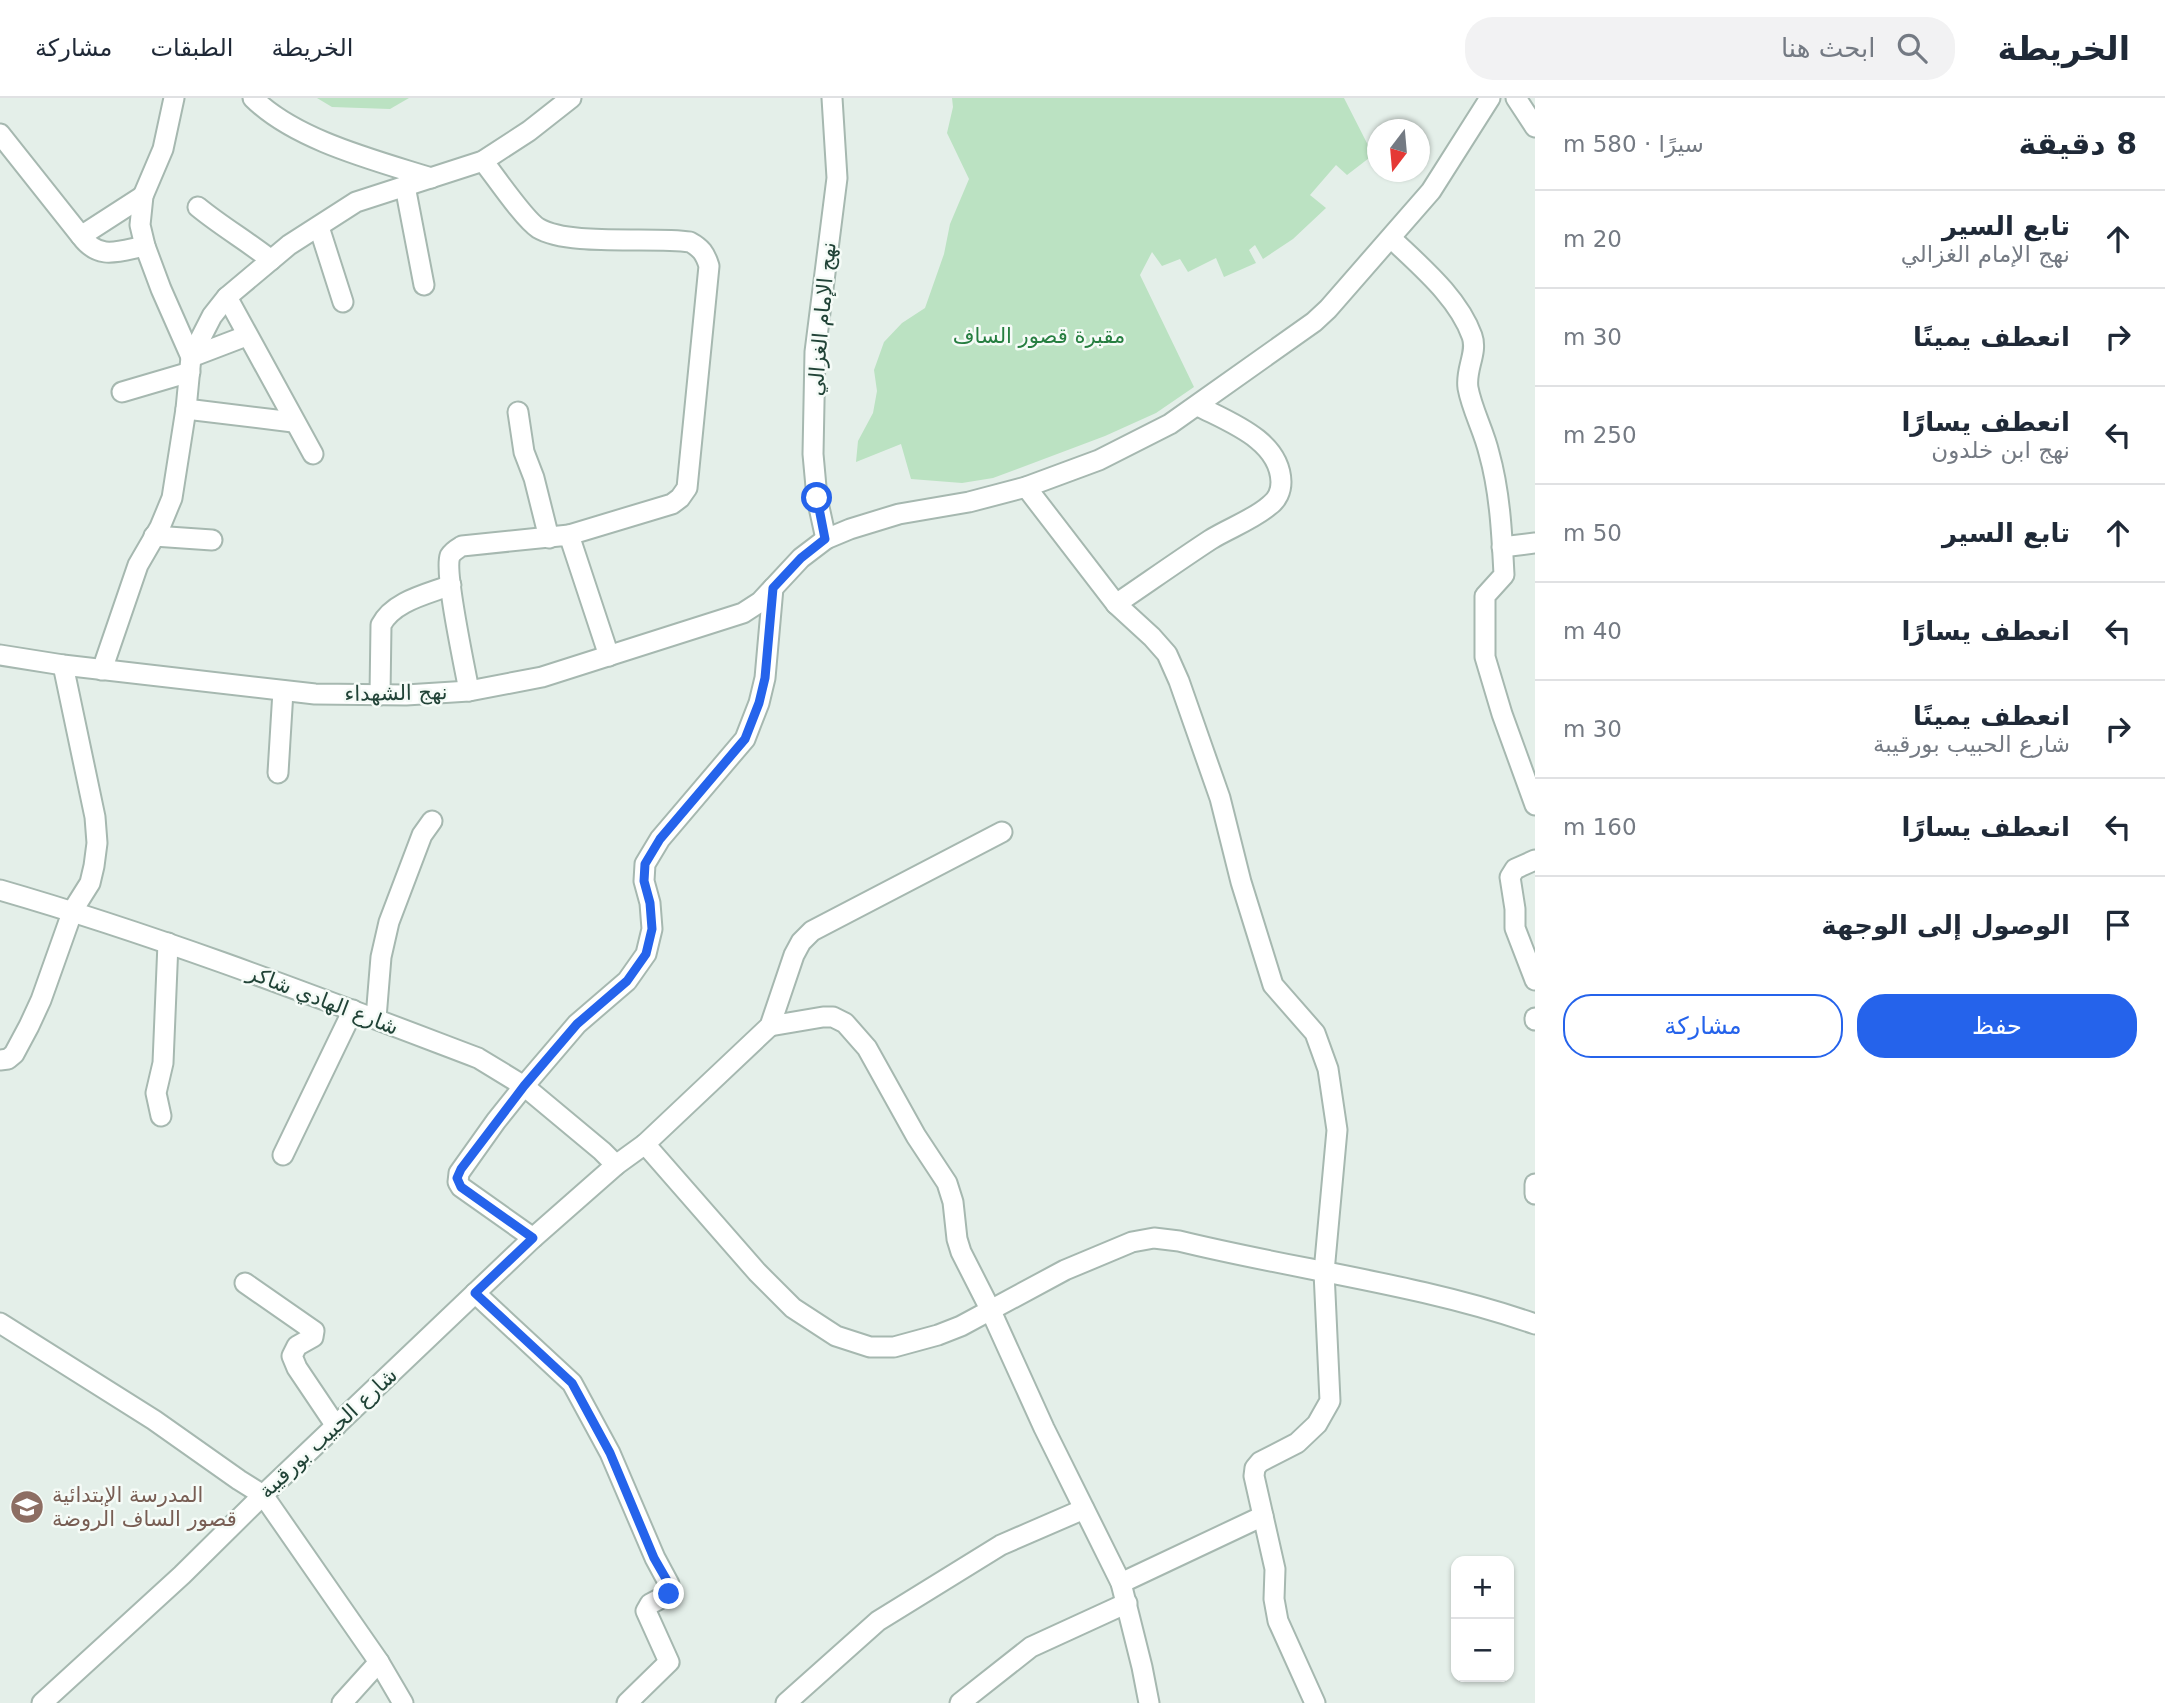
<!DOCTYPE html>
<html lang="ar">
<meta charset="utf-8">
<style>
:root{--surface:#fff;--page:#f2f2f3;--text:#1f2937;--muted:#747a83;--line:#e0e1e3;--accent:#2563eb}
body{margin:0;font-family:"DejaVu Sans",Vazirmatn,sans-serif;background:var(--page);color:var(--text);direction:rtl}
.controls{position:absolute;right:21px;bottom:21px;display:grid;overflow:hidden;border-radius:14px;box-shadow:0 2px 5px #0004}
.controls button{width:63px;height:63px;display:grid;place-items:center;padding:0;border:0;border-bottom:2px solid var(--line);background:var(--surface);color:var(--text);font:35px sans-serif}
.compass{position:absolute;left:1367px;top:21px;width:63px;height:63px;border-radius:50%;background:var(--surface);box-shadow:0 2px 5px #0004;rotate:196deg}
.stop{position:absolute;width:21px;height:21px;margin:-16px;border:5px solid #2563eb;border-radius:50%;background:#fff}
.stop.end{background:#2563eb;border-color:#fff;box-shadow:0 2px 7px #0008}
.list{margin:0;padding:0;list-style:none}
h2{display:flex;justify-content:space-between;align-items:center;height:91px;margin:0;padding:0 28px;font-size:30px}
h2 small{font-size:23px;font-weight:400;color:var(--muted)}
.list li{display:grid;grid-template-columns:46px 1fr auto;gap:21px;align-items:center;box-sizing:border-box;height:98px;padding:0 28px;border-top:2px solid var(--line)}
.list b{display:block;font-size:26px;white-space:nowrap}
.list p{margin:0;font-size:23px;white-space:nowrap;color:var(--muted)}
.list em{font-size:23px;font-style:normal;color:var(--muted)}
.actions{display:flex;gap:14px;padding:21px 28px}
.actions a{flex:1;padding:16px 0;border:2px solid var(--accent);border-radius:28px;text-align:center;font-size:24px;color:var(--accent)}
.actions .main{background:var(--accent);color:#fff}
.icon{flex:none;width:38px;height:38px;fill:none;stroke:currentColor;stroke-width:2;stroke-linecap:round;stroke-linejoin:round}
.map{position:relative;flex:none;width:1535px;height:1605px;overflow:hidden;direction:ltr}
header{display:flex;align-items:center;gap:42px;box-sizing:border-box;height:98px;padding:0 35px;background:var(--surface);border-bottom:2px solid var(--line)}
header strong{font-size:33px}
nav{display:flex;gap:38px;margin-inline-start:auto;font-size:24px}
.search{width:490px;height:63px;background:var(--page);display:flex;align-items:center;gap:18px;box-sizing:border-box;padding:0 24px;border-radius:28px;color:var(--muted);font-size:26px}
main{display:flex}
aside{flex:1;background:var(--surface)}
.map>svg:first-child{display:block}
.green{fill:#bbe2c2}
.lines{fill:none;stroke-linecap:round;stroke-linejoin:round}
.minor-casing{stroke:#a6b8b0;stroke-width:23}
.minor{stroke:#fff;stroke-width:19}
.route{stroke:#2563eb;stroke-width:9}
.labels{text-anchor:middle;stroke-width:5;stroke-linejoin:round;paint-order:stroke}
.street-label{font-size:21px;fill:#214337;stroke:#f5fbf7}
.park-label{font-size:21px;fill:#267e40;stroke:#f5fbf7}
.education-label{font-size:21px;fill:#785e54;stroke:#f5fbf7;text-anchor:start}
</style>
<header>
<strong>الخريطة</strong>
<div class="search"><svg class="icon" aria-label="search" viewBox="0 0 24 24"><circle cx="10" cy="10" r="6"/><path d="M15 15l6 6"/></svg>ابحث هنا</div>
<nav><a>الخريطة</a><a>الطبقات</a><a>مشاركة</a></nav>
</header>
<main>
<aside>
<h2>8 دقيقة<small>سيرًا · 580 m</small></h2>
<ul class="list">
<li><svg class="icon" aria-label="ahead" viewBox="0 0 24 24"><path d="M12 20V5M6 11l6-6 6 6"/></svg><div><b>تابع السير</b><p>نهج الإمام الغزالي</p></div><em>20 m</em></li>
<li><svg class="icon" aria-label="right" viewBox="0 0 24 24"><path d="M7 20v-9h11M14 6l5 5-5 5"/></svg><div><b>انعطف يمينًا</b></div><em>30 m</em></li>
<li><svg class="icon" aria-label="left" viewBox="0 0 24 24"><path d="M17 20v-9H6M10 6l-5 5 5 5"/></svg><div><b>انعطف يسارًا</b><p>نهج ابن خلدون</p></div><em>250 m</em></li>
<li><svg class="icon" aria-label="ahead" viewBox="0 0 24 24"><path d="M12 20V5M6 11l6-6 6 6"/></svg><div><b>تابع السير</b></div><em>50 m</em></li>
<li><svg class="icon" aria-label="left" viewBox="0 0 24 24"><path d="M17 20v-9H6M10 6l-5 5 5 5"/></svg><div><b>انعطف يسارًا</b></div><em>40 m</em></li>
<li><svg class="icon" aria-label="right" viewBox="0 0 24 24"><path d="M7 20v-9h11M14 6l5 5-5 5"/></svg><div><b>انعطف يمينًا</b><p>شارع الحبيب بورقيبة</p></div><em>30 m</em></li>
<li><svg class="icon" aria-label="left" viewBox="0 0 24 24"><path d="M17 20v-9H6M10 6l-5 5 5 5"/></svg><div><b>انعطف يسارًا</b></div><em>160 m</em></li>
<li><svg class="icon" aria-label="arrive" viewBox="0 0 24 24"><path d="M6 21V4h12l-3 4 3 4H6"/></svg><div><b>الوصول إلى الوجهة</b></div></li>
</ul>
<div class="actions"><a class="main">حفظ</a><a>مشاركة</a></div>
</aside>
<div class="map">
<svg width="1535" height="1605" viewBox="0 0 1535 1605">
<rect width="100%" height="100%" fill="#e4efe9"/>
<g class="green">
<path d="M317,0H409L390,11L332,9Z"/>
<path d="M952,0H1344L1373,57L1347,77L1336,67L1310,97L1326,110L1293,141L1263,161L1255,147L1249,152L1256,165L1224,179L1216,160L1188,174L1180,161L1162,168L1152,154L1140,177L1194,289L1156,315L1105,338L993,380L962,385L911,381L901,346L856,364L858,343L873,315L877,293L874,272L884,244L902,225L925,210L944,156L950,126L969,81L947,35L953,9Z"/>
</g>
<g class="lines">
<g class="minor-casing">
<g id="minor">
<path d="M174,0L163,51L143,98L140,127L145,148L161,191L191,259L246,238"/>
<path d="M253,0C295,42 374,62 431,80"/>
<path d="M1516,0L1535,29"/>
<path d="M0,36L81,138L143,98"/>
<path d="M483,63C495,78 524,121 538,130C570,149 651,138 690,144C701,150 705,155 709,168L687,390L680,400L672,406L569,437"/>
<path d="M405,88L424,187"/>
<path d="M198,109C221,128 247,143 271,162"/>
<path d="M319,129L343,204"/>
<path d="M81,138C99,163 119,153 145,148"/>
<path d="M1391,140C1420,168 1458,199 1472,238C1478,255 1465,271 1468,290C1472,312 1484,333 1489,355C1500,394 1502,437 1504,477L1485,498V559L1502,616L1535,707"/>
<path d="M227,199L313,356"/>
<path d="M122,294L190,274"/>
<path d="M186,311L293,324"/>
<path d="M518,314L524,354L534,380L549,440"/>
<path d="M1026,389L1116,506L1152,539L1167,556L1179,583L1220,700L1241,784L1273,887L1315,935L1328,971L1337,1032L1324,1174L1330,1303L1317,1326L1297,1345L1260,1364L1255,1370L1254,1378L1275,1471L1274,1501L1278,1523L1315,1605"/>
<path d="M154,438L212,442"/>
<path d="M826,441L817,400L813,356L815,254L837,80L832,0"/>
<path d="M1502,449L1535,445"/>
<path d="M1116,506C1147,485 1178,463 1210,442C1229,430 1253,422 1270,407C1277,402 1281,393 1281,384C1280,342 1229,324 1198,308"/>
<path d="M0,557L63,567L315,596L406,597L469,593L542,579L743,515L760,504L801,460L826,441L850,431L899,416L969,404L1026,389L1099,362L1170,326L1314,224L1328,211L1431,93L1490,0"/>
<path d="M102,572L138,467L160,429L172,400L186,311L191,259L212,218L227,199L289,147L356,104L483,63L529,33L571,0"/>
<path d="M469,593C465,570 444,475 450,458C453,453 457,451 462,448L569,437L609,558"/>
<path d="M380,597L381,527C393,503 428,496 451,487"/>
<path d="M278,675L283,593"/>
<path d="M1535,762L1515,771L1510,779L1515,811V830L1535,882"/>
<path d="M0,792C163,839 320,900 478,960L524,988L602,1053L616,1067"/>
<path d="M376,920L381,859L389,824L422,737L432,723"/>
<path d="M1535,920V922"/>
<path d="M770,928L823,919H833L845,925L867,950L916,1038L947,1085L953,1104L957,1141L961,1154L990,1211L1044,1330L1121,1485L1142,1569L1149,1605"/>
<path d="M0,962L8,961L14,956L29,928L41,902L73,812L90,785L94,768L97,745L95,719L63,567"/>
<path d="M161,1018L156,995L163,965L168,845"/>
<path d="M645,1046L757,1174L793,1210L836,1238L870,1249H894L938,1237L961,1228L1065,1172L1132,1144L1154,1140L1179,1143C1297,1172 1420,1186 1535,1226"/>
<path d="M283,1057L353,912"/>
<path d="M1535,1086V1096"/>
<path d="M533,1140L461,1089L458,1084L459,1075L496,1023L524,988L577,926L627,883L646,856L652,831L650,805L644,783L645,766L660,741L745,641L759,605L765,580L773,490"/>
<path d="M245,1185L314,1233L313,1239L297,1248L292,1258L297,1270L336,1328"/>
<path d="M475,1195L572,1285L610,1355L655,1460L669,1486V1496L650,1506L646,1513L669,1564L627,1605"/>
<path d="M0,1225L154,1322L239,1382L263,1397L379,1564L403,1605"/>
<path d="M1121,1485L1263,1418"/>
<path d="M42,1605L182,1477L263,1397L533,1140L616,1067L645,1046L770,928L794,857L801,844L812,833L1002,734"/>
<path d="M342,1605L379,1564"/>
<path d="M786,1605L878,1523L1001,1447L1084,1411"/>
<path d="M960,1605L1031,1549L1127,1505"/>
</g>
</g>
<use href="#minor" class="minor"/>
</g>
<g class="lines">
<path class="route" d="M669,1496V1486L654,1460L610,1355L572,1285L475,1195L533,1140L461,1089L457,1080L461,1071L524,988L577,926L627,883L646,856L652,831L650,805L644,783L645,766L660,741L745,641L759,605L765,580L773,490L801,460L825,441L817,400"/>
</g>
<defs>
<g id="school-disc" transform="scale(1.75)"><circle r="9.5" fill="#8d6e63" stroke="#f5fbf7"/><path d="M0-5L7-2L0 1L-7-2ZM-4 1L0 2.5L4 1V4Q0 6-4 4Z" fill="#fff"/></g>
</defs>
<g fill-rule="evenodd">
<use href="#school-disc" x="27" y="1409"/>
</g>
<g class="labels">
<g class="street-label">
<text transform="translate(822 221) rotate(-85)" y="7">نهج الإمام الغزالي</text>
<text transform="translate(396 595) rotate(-1)" y="7">نهج الشهداء</text>
<text transform="translate(323 902) rotate(21)" y="7">شارع الهادي شاكر</text>
<text transform="translate(328 1335) rotate(-43)" y="7">شارع الحبيب بورقيبة</text>
</g>
<g class="park-label">
<text x="1039" y="245">مقبرة قصور الساف</text>
</g>
<g class="education-label">
<text x="52" y="1404">المدرسة الإبتدائية<tspan x="52" dy="24">قصور الساف الروضة</tspan></text>
</g>
</g>
</svg>
<div class="controls">
<button>+</button>
<button>−</button>
</div>
<svg class="compass" viewBox="-18 -18 36 36"><path d="M0-13l5 13h-10z" fill="#e53935"/><path d="M0 13l5-13h-10z" fill="#747a83"/></svg>
<div class="stop" style="left:817px;top:400px"></div>
<div class="stop end" style="left:669px;top:1496px"></div>
</div>
</main>
